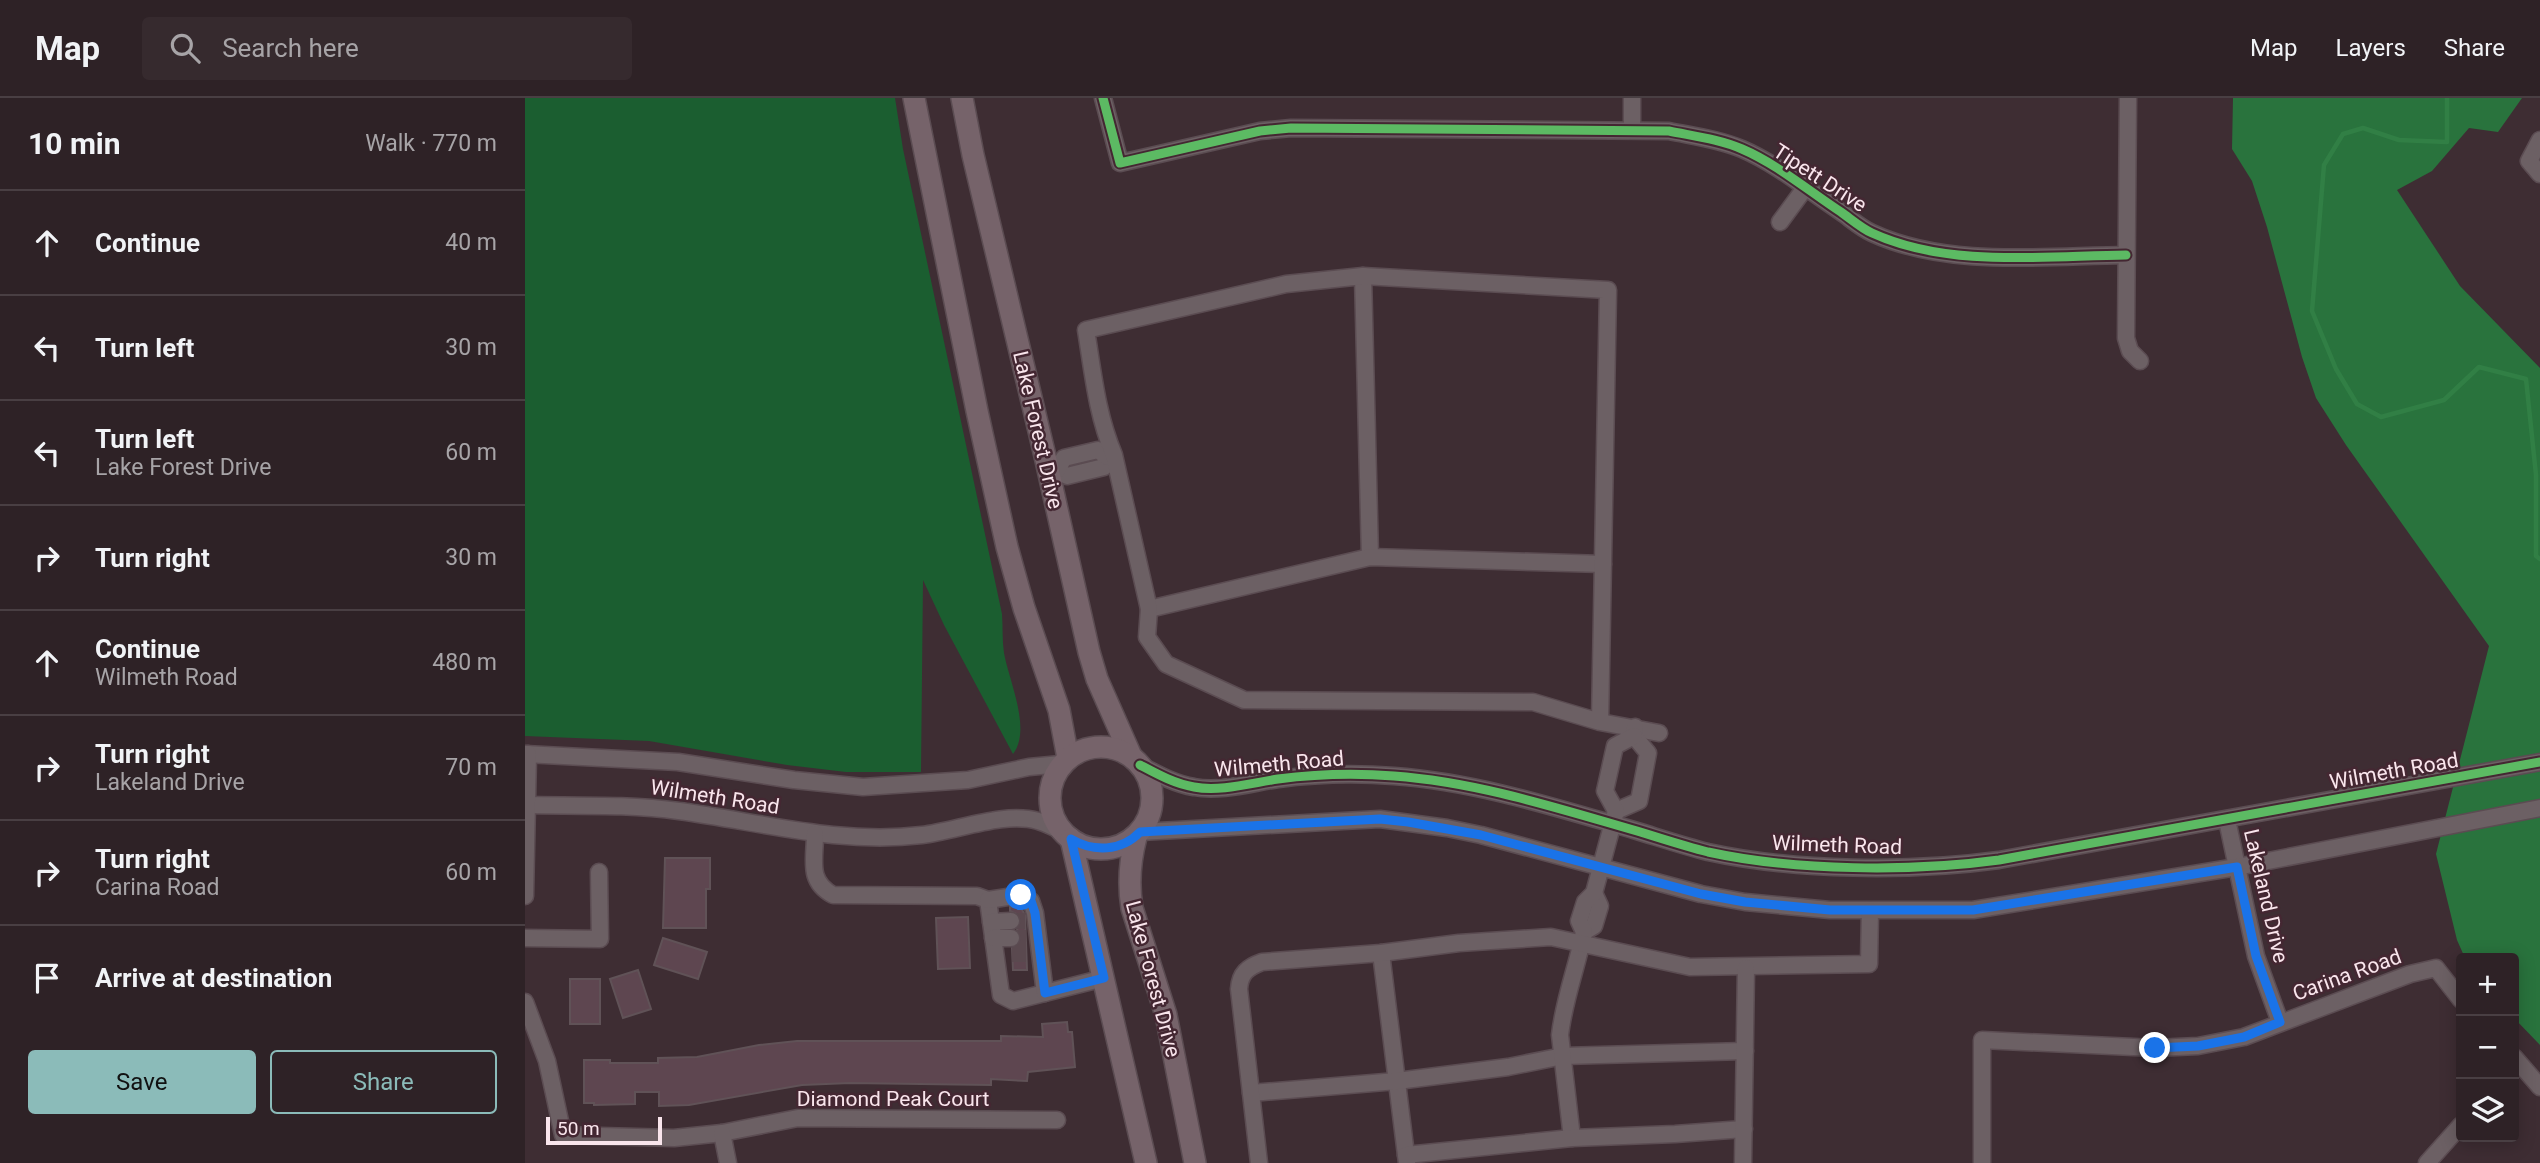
<!DOCTYPE html>
<meta charset="utf-8">
<style>
:root{--surface:#2e2226;--page:#362a2e;--text:#f1f3f6;--muted:#a7a4a7;--line:#493f43;--accent:#8bbbb9}
body{margin:0;font-family:Roboto,sans-serif;background:var(--page);color:var(--text)}
.controls{position:absolute;right:21px;bottom:21px;display:grid;overflow:hidden;border-radius:7px;box-shadow:0 4px 18px #0003}
.controls button{width:63px;height:63px;display:grid;place-items:center;padding:0;border:0;border-bottom:2px solid var(--line);background:var(--surface);color:var(--text);font:35px sans-serif}
.scale{position:absolute;left:21px;bottom:18px;width:116px;box-sizing:border-box;padding-left:7px;border:4px solid #f9e5ec;border-top:0;font-size:19px;line-height:24px;white-space:nowrap;color:#f9e5ec;-webkit-text-stroke:5px #442732;paint-order:stroke}
.stop{position:absolute;width:21px;height:21px;margin:-16px;border:5px solid #1a73e8;border-radius:50%;background:#fff}
.stop.end{background:#1a73e8;border-color:#fff;box-shadow:0 2px 7px #0008}
.list{margin:0;padding:0;list-style:none}
h2{display:flex;justify-content:space-between;align-items:center;height:91px;margin:0;padding:0 28px;font-size:30px}
h2 small{font-size:23px;font-weight:400;color:var(--muted)}
.list li{display:grid;grid-template-columns:46px 1fr auto;gap:21px;align-items:center;box-sizing:border-box;height:105px;padding:0 28px;border-top:2px solid var(--line)}
.list b{display:block;font-size:26px;white-space:nowrap}
.list p{margin:0;font-size:23px;white-space:nowrap;color:var(--muted)}
.list em{font-size:23px;font-style:normal;color:var(--muted)}
.actions{display:flex;gap:14px;padding:21px 28px}
.actions a{flex:1;padding:16px 0;border:2px solid var(--accent);border-radius:7px;text-align:center;font-size:24px;color:var(--accent)}
.actions .main{background:var(--accent);color:#111}
.icon{flex:none;width:38px;height:38px;fill:none;stroke:currentColor;stroke-width:2;stroke-linecap:round;stroke-linejoin:round}
.map{position:relative;flex:none;width:2015px;height:1065px;overflow:hidden}
header{display:flex;align-items:center;gap:42px;box-sizing:border-box;height:98px;padding:0 35px;background:var(--surface);border-bottom:2px solid var(--line)}
header strong{font-size:33px}
nav{display:flex;gap:38px;margin-inline-start:auto;font-size:24px}
.search{width:490px;height:63px;background:var(--page);display:flex;align-items:center;gap:18px;box-sizing:border-box;padding:0 24px;border-radius:7px;color:var(--muted);font-size:26px}
main{display:flex}
aside{flex:1;background:var(--surface)}
.map>svg:first-child{display:block}
.green{fill:#1b5e30}
.forest{fill:#29733d}
.lines{fill:none;stroke-linecap:round;stroke-linejoin:round}
.stream{stroke:#317f45;stroke-width:4.5}
.building{fill:#5e4650;stroke:#605257;stroke-width:2}
.minor-tunnel{stroke:#5a494f;stroke-width:16;stroke-dasharray:16 8;stroke-linecap:butt}
.minor-casing{stroke:#5b4c52;stroke-width:19}
.major-casing{stroke:#5b4c52;stroke-width:24}
.minor{stroke:#6c6064;stroke-width:16}
.major{stroke:#76636a;stroke-width:21}
.cycleway-casing{stroke:#442732;stroke-width:13}
.cycleway{stroke:#5cba63;stroke-width:9}
.route{stroke:#1a73e8;stroke-width:9}
.labels{text-anchor:middle;stroke-width:5;stroke-linejoin:round;paint-order:stroke}
.street-label{font-size:21px;fill:#f9e5ec;stroke:#442732}
</style>
<header>
<strong>Map</strong>
<div class="search"><svg class="icon" aria-label="search" viewBox="0 0 24 24"><circle cx="10" cy="10" r="6"/><path d="M15 15l6 6"/></svg>Search here</div>
<nav><a>Map</a><a>Layers</a><a>Share</a></nav>
</header>
<main>
<aside>
<h2>10 min<small>Walk · 770 m</small></h2>
<ul class="list">
<li><svg class="icon" aria-label="ahead" viewBox="0 0 24 24"><path d="M12 20V5M6 11l6-6 6 6"/></svg><div><b>Continue</b></div><em>40 m</em></li>
<li><svg class="icon" aria-label="left" viewBox="0 0 24 24"><path d="M17 20v-9H6M10 6l-5 5 5 5"/></svg><div><b>Turn left</b></div><em>30 m</em></li>
<li><svg class="icon" aria-label="left" viewBox="0 0 24 24"><path d="M17 20v-9H6M10 6l-5 5 5 5"/></svg><div><b>Turn left</b><p>Lake Forest Drive</p></div><em>60 m</em></li>
<li><svg class="icon" aria-label="right" viewBox="0 0 24 24"><path d="M7 20v-9h11M14 6l5 5-5 5"/></svg><div><b>Turn right</b></div><em>30 m</em></li>
<li><svg class="icon" aria-label="ahead" viewBox="0 0 24 24"><path d="M12 20V5M6 11l6-6 6 6"/></svg><div><b>Continue</b><p>Wilmeth Road</p></div><em>480 m</em></li>
<li><svg class="icon" aria-label="right" viewBox="0 0 24 24"><path d="M7 20v-9h11M14 6l5 5-5 5"/></svg><div><b>Turn right</b><p>Lakeland Drive</p></div><em>70 m</em></li>
<li><svg class="icon" aria-label="right" viewBox="0 0 24 24"><path d="M7 20v-9h11M14 6l5 5-5 5"/></svg><div><b>Turn right</b><p>Carina Road</p></div><em>60 m</em></li>
<li><svg class="icon" aria-label="arrive" viewBox="0 0 24 24"><path d="M6 21V4h12l-3 4 3 4H6"/></svg><div><b>Arrive at destination</b></div></li>
</ul>
<div class="actions"><a class="main">Save</a><a>Share</a></div>
</aside>
<div class="map">
<svg width="2015" height="1065" viewBox="0 0 2015 1065">
<rect width="100%" height="100%" fill="#3e2d33"/>
<path class="green" d="M0,0H370L378,51L477,516C478,529 477,542 479,555C484,583 507,632 488,656L419,527L398,482L396,674H321L262,667L124,643L0,638Z"/>
<path class="forest" d="M1708,0H1997L1973,34L1944,30L1907,73L1872,92L1935,188L2015,270V947L1989,920V860H1940L1932,842L1911,756L1964,548L1821,347L1791,300L1777,259L1742,129L1727,83L1707,51Z"/>
<g class="lines">
<path class="stream" d="M1922,0V44L1874,42L1838,30L1818,36L1799,67L1787,213L1811,271L1832,306L1856,319L1919,302L1954,269L2001,281L2011,377V458L2015,461"/>
</g>
<g class="building">
<path d="M140,760H185V791H181V830H138Z"/>
<path d="M495,808L500,817L502,872H488L487,850L495,845L496,839L492,832L496,823L494,817L485,813V809Z"/>
<path d="M443,819L445,870L413,871L411,820Z"/>
<path d="M138,840L182,854L173,881L129,867Z"/>
<path d="M113,872L126,911L98,920L85,881Z"/>
<rect x="45" y="881" width="30" height="45"/>
<path d="M542,924L543,934H547L550,969L503,974L502,983L466,981V987L325,985L277,987L164,1007L134,1008V994H110V1006L69,1007V1005H59V962H85V965H133V960L172,959L234,947L272,943H476V938L518,939L517,926Z"/>
</g>
<g class="lines">
<g class="minor-tunnel">
<path d="M486,823H500"/>
<path d="M486,840H501"/>
<path d="M487,856H501"/>
</g>
<g class="minor-casing">
<g id="minor">
<path d="M578,0L595,65L735,33L766,30L1144,33C1168,38 1194,41 1217,51C1252,66 1284,93 1316,114C1326,121 1336,130 1347,135C1423,170 1519,158 1601,157"/>
<path d="M1603,0L1601,240L1605,253L1615,263"/>
<path d="M1107,32V0"/>
<path d="M2015,42L2004,63L2015,76"/>
<path d="M1255,124L1280,90"/>
<path d="M838,178L845,459"/>
<path d="M532,372L542,378L579,369L582,359"/>
<path d="M523,374L532,372L539,360L573,352L582,359"/>
<path d="M624,511L845,459L1078,466"/>
<path d="M1075,624L1083,192L838,178L761,186L561,232C568,275 572,317 589,357L624,511L622,539L641,566L719,602L1008,604L1075,624L1134,635"/>
<path d="M0,656L153,664L269,682L338,689L443,682L504,669L536,666"/>
<path d="M615,667C632,676 650,686 669,689C695,694 726,685 753,681C792,676 830,675 869,678C952,684 1032,710 1112,733C1135,740 1159,748 1183,754C1270,773 1386,774 1474,762L2015,664"/>
<path d="M0,707C51,708 103,706 154,713C236,724 314,747 397,737C432,733 479,713 513,723C521,725 529,730 537,733"/>
<path d="M1091,713L1114,703L1123,655L1109,638L1110,629"/>
<path d="M1702,722L1731,858L1755,924"/>
<path d="M615,734L855,721L922,730L956,737L1176,796L1220,804L1305,812H1448L1712,769L2015,710"/>
<path d="M290,736C290,762 282,783 308,797L452,798L463,802L476,897L488,903L579,880"/>
<path d="M0,798L3,656"/>
<path d="M463,802L496,797L506,803L510,815L520,895"/>
<path d="M466,824L486,823"/>
<path d="M1059,834L1069,828L1075,808L1069,795"/>
<path d="M0,840L75,841L74,774"/>
<path d="M468,840H486"/>
<path d="M856,855L882,1065"/>
<path d="M0,904L22,963L38,1037L149,1040L197,1035L273,1020L532,1022"/>
<path d="M1989,959L2015,989"/>
<path d="M726,995L872,983L983,969L1038,958L1220,953"/>
<path d="M197,1035L203,1065"/>
<path d="M1047,1040L1035,937C1039,901 1052,869 1059,834L1054,823L1060,804L1069,795L1091,713L1080,693L1090,648L1109,638"/>
<path d="M881,1057L1047,1040L1150,1036L1219,1031"/>
<path d="M734,1065L714,891C715,875 723,869 737,864L856,855L934,845L1026,839L1165,869L1344,866L1345,813"/>
<path d="M1218,1065L1221,870"/>
<path d="M1457,1065V942L1630,950L1673,948L1719,939L1885,876L1911,870L1936,902"/>
<path d="M1902,1065L1936,1027"/>
</g>
</g>
<g class="major-casing">
<g id="major">
<path d="M389,0L452,313L482,449L499,510L534,612L543,660"/>
<path d="M437,0L448,57L520,358L564,554L572,581L606,658"/>
<circle cx="576" cy="700" r="51"/>
<path d="M611,739C605,762 603,786 607,810L641,917L670,1065"/>
<path d="M546,741L621,1065"/>
</g>
</g>
<use href="#minor" class="minor"/>
<use href="#major" class="major"/>
<g class="cycleway-casing">
<g id="cycleway">
<path d="M578,0L595,65L735,33L766,30L1144,33C1168,38 1194,41 1217,51C1252,66 1284,93 1316,114C1326,121 1336,130 1347,135C1423,170 1519,158 1601,157"/>
<path d="M615,667C632,676 650,686 669,689C695,694 726,685 753,681C792,676 830,675 869,678C952,684 1032,710 1112,733C1135,740 1159,748 1183,754C1270,773 1386,774 1474,762L2015,664"/>
</g>
</g>
<use href="#cycleway" class="cycleway"/>
</g>
<g class="lines">
<path class="route" d="M496,797L506,803L510,815L520,895L579,880L546,741C568,754 596,754 615,734L855,721L883,724L956,737L1176,796L1220,804L1305,812H1448L1712,769L1731,858L1755,924L1719,939L1673,948L1630,950"/>
</g>
<g class="labels">
<g class="street-label">
<text transform="translate(1295 80) rotate(33)" y="7">Tipett Drive</text>
<text transform="translate(513 332) rotate(77)" y="7">Lake Forest Drive</text>
<text transform="translate(754 666) rotate(-5)" y="7">Wilmeth Road</text>
<text transform="translate(1869 673) rotate(-10)" y="7">Wilmeth Road</text>
<text transform="translate(190 699) rotate(9)" y="7">Wilmeth Road</text>
<text transform="translate(1312 747) rotate(2)" y="7">Wilmeth Road</text>
<text transform="translate(1741 798) rotate(77)" y="7">Lakeland Drive</text>
<text transform="translate(1822 877) rotate(-20)" y="7">Carina Road</text>
<text transform="translate(628 881) rotate(75)" y="7">Lake Forest Drive</text>
<text x="368" y="1008">Diamond Peak Court</text>
</g>
</g>
</svg>
<div class="controls">
<button>+</button>
<button>−</button>
<button><svg class="icon" aria-label="layers" viewBox="0 0 24 24"><path d="M12 4l9 5-9 5-9-5zM3 14l9 5 9-5"/></svg></button>
</div>
<div class="scale">50 m</div>
<div class="stop" style="left:496px;top:797px"></div>
<div class="stop end" style="left:1630px;top:950px"></div>
</div>
</main>
